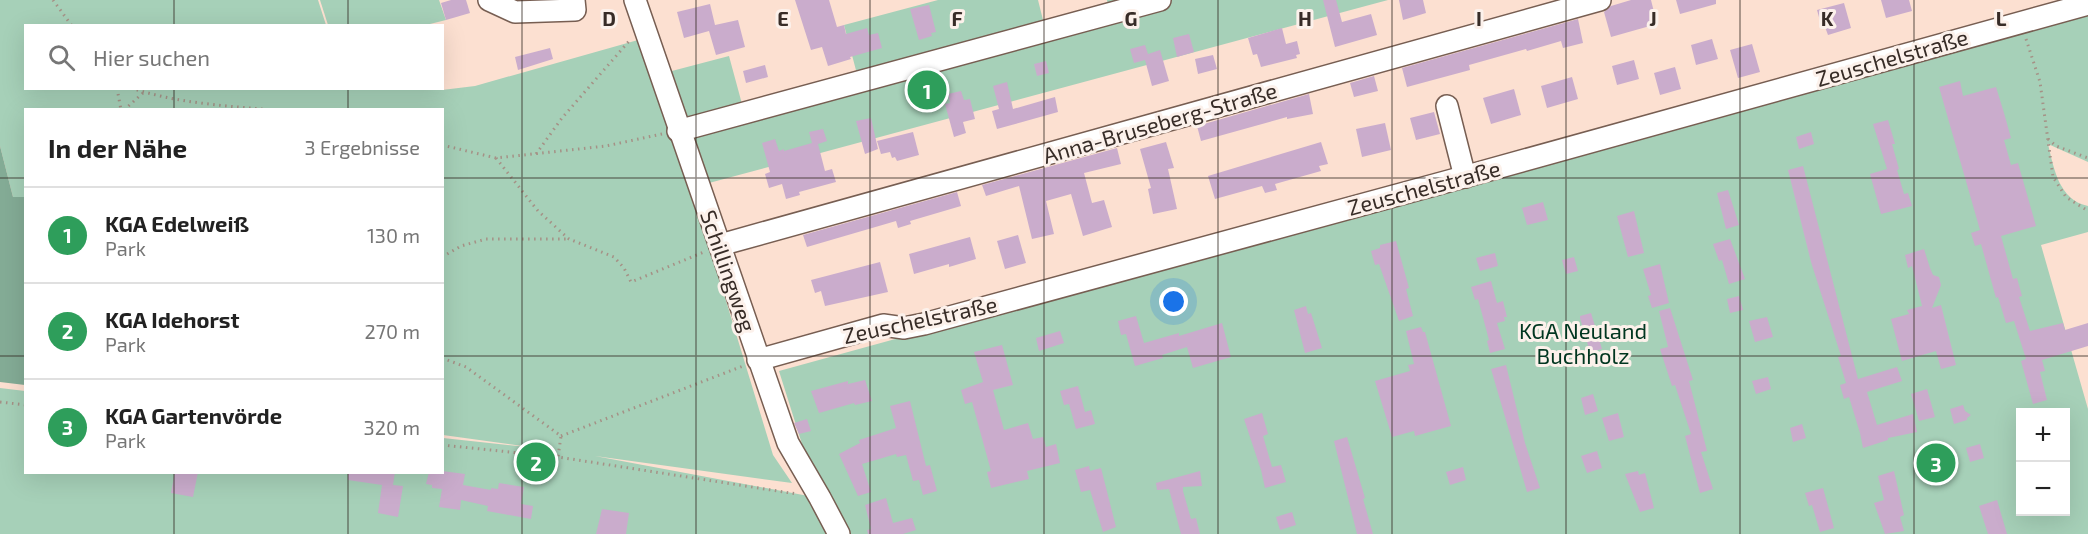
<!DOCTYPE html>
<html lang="de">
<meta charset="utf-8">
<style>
:root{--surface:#fff;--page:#f2f2f2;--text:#222;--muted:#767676;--line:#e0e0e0;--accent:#3d5fd1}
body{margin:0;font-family:"Exo 2",sans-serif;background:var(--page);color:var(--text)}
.controls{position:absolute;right:18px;bottom:18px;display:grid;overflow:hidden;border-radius:0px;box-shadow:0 6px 24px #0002}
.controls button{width:54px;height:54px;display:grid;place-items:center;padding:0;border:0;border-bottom:2px solid var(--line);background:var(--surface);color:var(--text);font:30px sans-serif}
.you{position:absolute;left:1174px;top:302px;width:21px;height:21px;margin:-15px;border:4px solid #fff;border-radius:50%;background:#1a73e8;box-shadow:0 0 0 9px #1a73e833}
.badge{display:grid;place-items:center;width:39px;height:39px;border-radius:50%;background:var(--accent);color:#fff;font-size:20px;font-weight:700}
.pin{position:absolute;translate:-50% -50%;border:3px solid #fff;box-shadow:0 2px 6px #0006}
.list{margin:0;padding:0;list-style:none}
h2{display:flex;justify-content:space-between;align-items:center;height:78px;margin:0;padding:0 24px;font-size:26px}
h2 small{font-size:20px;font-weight:400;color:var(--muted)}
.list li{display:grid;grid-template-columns:39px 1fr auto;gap:18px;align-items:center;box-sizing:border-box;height:96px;padding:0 24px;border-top:2px solid var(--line)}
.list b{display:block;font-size:22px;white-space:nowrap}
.list p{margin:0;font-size:20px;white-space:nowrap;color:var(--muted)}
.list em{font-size:20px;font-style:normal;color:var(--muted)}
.icon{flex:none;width:33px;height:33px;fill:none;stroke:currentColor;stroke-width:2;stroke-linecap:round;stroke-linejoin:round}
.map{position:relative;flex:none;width:2088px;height:534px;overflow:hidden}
.search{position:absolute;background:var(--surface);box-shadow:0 6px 24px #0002;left:24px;top:24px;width:420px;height:66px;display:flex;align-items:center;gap:15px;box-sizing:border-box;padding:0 21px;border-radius:0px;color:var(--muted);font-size:22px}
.panel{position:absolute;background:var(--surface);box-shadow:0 6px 24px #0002;left:24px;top:108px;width:420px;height:366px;border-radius:0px}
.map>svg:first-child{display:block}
.green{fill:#a6d0b8;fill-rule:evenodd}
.forest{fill:#84ac96}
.building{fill:#caaccc}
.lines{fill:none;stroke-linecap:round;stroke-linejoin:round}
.minor-casing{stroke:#775e52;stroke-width:24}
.path{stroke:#a59186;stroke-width:3;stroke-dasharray:1.5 4.5;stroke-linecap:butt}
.minor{stroke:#fff;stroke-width:21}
.grid{fill:none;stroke:#372c27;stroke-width:1.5;stroke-opacity:0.55}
.labels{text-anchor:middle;stroke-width:6;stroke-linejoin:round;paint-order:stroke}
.street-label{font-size:22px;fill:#372c27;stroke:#fcf1eb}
.park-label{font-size:22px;fill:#003620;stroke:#fcf1eb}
.grid-label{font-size:20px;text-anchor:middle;font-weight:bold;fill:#372c27;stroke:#fcf1eb;stroke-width:6;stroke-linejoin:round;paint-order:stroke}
</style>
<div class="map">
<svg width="2088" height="534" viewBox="0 0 2088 534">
<rect width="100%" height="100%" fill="#fce0d1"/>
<g class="green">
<path d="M0,0H318L326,25L26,26V88L442,90L475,86L638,40L709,245L773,455L792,483L595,456L819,498L779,371L2088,11V162L2048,144C2054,169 2059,200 2088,206V232L2041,245L2088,409V534H0V388L25,391L26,472H442L443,438L537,448L443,435L442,110H26L25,197H13L0,146ZM2020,412H2066V512H2020Z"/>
<path d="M320,0H439L446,20L426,25H328Z"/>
<path d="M938,0H1038L1044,24L1108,6L1107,0H1388L709,183L668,72L729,56L742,104L857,74L844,25Z"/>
</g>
<path class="forest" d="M0,146L13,197H25V385L0,382Z"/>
<g class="building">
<path d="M451,0H466L470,13L446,20L441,3Z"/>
<path d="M795,0H829L837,27L844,25L846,34L867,28L869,35L878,33L882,48L850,57L851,59L828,66L822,47L811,50Z"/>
<path d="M1323,0H1336L1342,22L1371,14L1377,35L1335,47Z"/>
<path d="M1399,0H1423L1426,13L1403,20Z"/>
<path d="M1631,0H1651L1657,24L1611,37L1604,12L1611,6Z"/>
<path d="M1676,0H1716V4L1680,14Z"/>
<path d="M1881,0H1909L1912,11L1886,18Z"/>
<path d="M1844,3L1851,28L1828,35L1825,27L1822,28L1817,10Z"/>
<path d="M710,4L715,25L738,20L745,47L716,55L709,31L684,38L677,12Z"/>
<path d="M929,5L936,32L931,33L932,36L919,40L910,9Z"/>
<path d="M1578,19L1583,43L1563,48L1561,41L1527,51L1526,49L1469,65L1470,70L1407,87L1402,68Z"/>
<path d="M1282,28L1286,44L1297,41L1300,54L1296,55L1297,58L1261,67L1257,54L1253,55L1248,38Z"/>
<path d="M1189,34L1194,52L1177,57L1173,38Z"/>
<path d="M1712,39L1718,59L1696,65L1691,45Z"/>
<path d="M1752,44L1760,72L1738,78L1730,50Z"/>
<path d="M1145,45L1148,54L1160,50L1169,81L1152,86L1145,60L1134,63L1130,49Z"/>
<path d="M550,48L553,59L518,70L515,57Z"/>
<path d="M1213,55L1217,69L1198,74L1195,59Z"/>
<path d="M1634,60L1639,79L1617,85L1612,66Z"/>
<path d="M1046,61L1049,73L1037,76L1034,64Z"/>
<path d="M765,65L768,77L746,83L743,71Z"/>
<path d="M1675,67L1681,89L1660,95L1654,73Z"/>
<path d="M1374,76L1378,91L1354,97L1350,83Z"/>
<path d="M1572,77L1578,99L1547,108L1541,86Z"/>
<path d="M1960,81L1963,96L1996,87L2004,113L2011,138L2004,140L2011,165L2018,163L2036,226L2001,236L2013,279L2017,278L2022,296L2019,297L2030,331L2063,323L2065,330L2088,323V346L2042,360L2045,371L2040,372L2047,400L2033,404L2021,361L2026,359L2014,321L2006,323L1998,297L1996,298L1981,244L1975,246L1971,233L1980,230L1939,87Z"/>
<path d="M1007,82L1013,109L1055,97L1058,112L997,129L992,111L999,109L993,86Z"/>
<path d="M1514,89L1521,115L1491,124L1483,98Z"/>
<path d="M961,91L964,100L970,99L975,119L963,122L966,133L954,137L945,104L950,103L948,94Z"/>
<path d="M1309,94L1313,114L1287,119V117L1201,141L1197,126Z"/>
<path d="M1434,112L1440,134L1416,140L1410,118Z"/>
<path d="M871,118L878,149L865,154L856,121Z"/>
<path d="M1888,120L1895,144H1892L1899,169L1897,170L1904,194L1908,193L1912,206L1881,214L1870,174L1887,169L1873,124Z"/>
<path d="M1385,123L1391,150L1362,157L1356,129Z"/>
<path d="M823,129L827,141L818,144L825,171L832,169L836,182L799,192L800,195L786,199L782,184L769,188L765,174L770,172L762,143L775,139L779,151L784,149V151L812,143L809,132Z"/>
<path d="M913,132L919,155L897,161L895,157L892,158L890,152L881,154L877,141Z"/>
<path d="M1811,132L1814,144L1799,149L1796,137Z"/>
<path d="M1166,142L1174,168L1168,169L1177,209L1153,214L1148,189L1151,188L1140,149Z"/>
<path d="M1321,142L1328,164L1319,166L1321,171L1275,184L1277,190L1265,193L1262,186L1215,199L1208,176Z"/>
<path d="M1117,148L1121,164L1084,173L1092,203L1104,200L1112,227L1083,236L1071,194L1046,201L1054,234L1032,239L1019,186L986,196L982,185Z"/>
<path d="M1803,166L1858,379L1897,367L1902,381L1867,392L1877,425L1913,414L1917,432L1888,438V440L1863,448L1860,433L1849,397L1844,399L1840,385L1846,383L1838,357L1841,356L1811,262L1788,170Z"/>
<path d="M1728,190L1739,225L1726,229L1717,193Z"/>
<path d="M957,192L961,206L910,221L911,224L898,228L896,221L807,247L803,235Z"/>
<path d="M1543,202L1548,220L1527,225L1522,208Z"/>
<path d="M1634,211L1644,253L1628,257L1617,216Z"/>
<path d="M1018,235L1026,263L1005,269L997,241Z"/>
<path d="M970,237L976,259L949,267V264L914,274L909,254Z"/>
<path d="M1730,239L1745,279L1729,284L1722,260L1719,261L1713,244Z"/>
<path d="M1396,241L1409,288L1406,289L1413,316L1399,321L1379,264L1375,265L1371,251L1380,248V245Z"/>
<path d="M1924,249L1930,268L1933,275L1939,277L1941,285L1932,308L1941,305L1956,365L1941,369L1936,351L1902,361L1891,319L1909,314L1907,310L1922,306L1912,266L1908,268L1905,255Z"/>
<path d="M1495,253L1498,266L1480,271L1476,258Z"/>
<path d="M1574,257L1578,271L1566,274L1562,260Z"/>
<path d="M880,262L888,292L825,306L821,291L815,293L811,280Z"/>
<path d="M1660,264L1669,303L1652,308L1648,296L1651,295L1643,269Z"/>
<path d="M1491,281L1497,303L1503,301L1507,317H1504L1505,321L1497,323L1505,349L1490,353L1487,341L1489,340L1478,299L1475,300L1471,287Z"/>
<path d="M1739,296L1743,310L1730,313L1727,299Z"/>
<path d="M1306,306L1308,314L1311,313L1322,348L1305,353L1294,310Z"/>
<path d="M1670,308L1693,380L1689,381L1707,451L1701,452L1713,489L1700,493L1685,436L1691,434L1675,385L1672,386L1660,349L1668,347L1659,311Z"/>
<path d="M1591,313L1602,349L1590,352L1580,318V316Z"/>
<path d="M1136,316L1144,343L1179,333V336L1222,323L1231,357L1193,368L1187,347L1162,355L1163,358L1135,366L1126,334L1121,335L1118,321Z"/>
<path d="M1767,317L1773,337L1755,342L1749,321Z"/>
<path d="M1421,327L1423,332H1425L1451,426L1415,436L1414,431L1392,437L1375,381L1410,371L1408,365L1414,364L1406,331Z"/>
<path d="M1060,331L1064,343L1039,351L1036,338Z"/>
<path d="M1002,345L1013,385L993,390L1004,430L1028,423L1033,439L1043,437L1046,447L1056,444L1060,463L1027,471L1029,479L991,488L987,472L991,471L972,402L965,404L961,390L983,382L974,352Z"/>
<path d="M1506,365L1525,443L1540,488L1527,492L1491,369Z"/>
<path d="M1768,377L1771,389L1756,394L1752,381Z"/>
<path d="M865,380L872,401L855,405L854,403L819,413L811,391L848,381V384Z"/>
<path d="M1078,386L1085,412L1091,410L1095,424L1076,429L1069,404L1064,405L1060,391Z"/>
<path d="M1927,389L1935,417L1919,421L1911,394Z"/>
<path d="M1593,394L1598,411L1585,415L1581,398Z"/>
<path d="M910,401L926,466L930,465L937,491L923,495L919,480L913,481L906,455L897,457L896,454L862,464L871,492L858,496L839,454L860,443L859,440L896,428L890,406Z"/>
<path d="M1963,405L1965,411L1971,415L1967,418V420L1954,424L1950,409Z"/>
<path d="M1262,413L1268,434L1263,436L1272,467L1281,465L1286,482L1265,488L1261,470L1244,419Z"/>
<path d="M1618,413L1624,437L1609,441L1602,418Z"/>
<path d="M807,419L811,431L799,434L794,423Z"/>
<path d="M1802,424L1806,438L1793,442L1790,428Z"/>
<path d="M1347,437L1365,498L1363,499L1373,534H1357L1334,441Z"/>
<path d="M1980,444L1984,458L1970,462L1966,448Z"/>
<path d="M1597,451L1602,468L1587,473L1581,456Z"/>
<path d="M1089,466L1090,471L1101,468L1116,527L1103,532L1090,490L1081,492L1075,470Z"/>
<path d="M1463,467L1466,480L1450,485L1446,472Z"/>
<path d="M442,471L465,474L463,485L491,490V488L498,489L499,483L524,487L521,504L533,506L531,519L487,511L488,506L461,500L460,510L439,507L442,489L432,488V485L426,484L429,472H442Z"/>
<path d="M1200,471L1202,486L1183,487V491L1191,519L1196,518L1200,534H1181L1169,489L1157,490L1156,483Z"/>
<path d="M1638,471L1639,475L1645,473L1654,508L1640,512L1625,474Z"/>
<path d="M1894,471L1904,515L1900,517L1904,531L1885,534L1874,503L1884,500L1878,476Z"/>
<path d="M175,472H198L193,497L171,493Z"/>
<path d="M348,472H395L393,485L403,486L398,517L378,513L382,485L348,480Z"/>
<path d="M1823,488L1834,528L1820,532L1812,505L1809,506L1805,493Z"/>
<path d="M886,498L893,523L912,518L916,530L903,534H868L867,530L871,529L865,505Z"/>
<path d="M1997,500L2007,534H1988L1979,506Z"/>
<path d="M602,509L629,513L626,534H596Z"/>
<path d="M1292,512L1296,525L1280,530L1276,517Z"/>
</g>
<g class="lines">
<g class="minor-casing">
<g id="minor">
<path d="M489,0L515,12L575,10L574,0"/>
<path d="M635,0L788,443L820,498L839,534"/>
<path d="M1447,106L1465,177"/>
<path d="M678,131L1160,0"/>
<path d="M720,245L1600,0"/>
<path d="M758,360L883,325L904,328L924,324L1471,175L2088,4"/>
</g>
</g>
<g class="path">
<path d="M53,0L72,26"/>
<path d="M2026,39L2040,82L2053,177L2066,197L2088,211"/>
<path d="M117,88L121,110"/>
<path d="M131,88C177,103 225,106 274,110"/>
<path d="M124,110L143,93"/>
<path d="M2048,139L2056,146L2088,158"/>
<path d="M442,145L496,158L606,146L662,134"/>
<path d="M536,154L562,118L630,40"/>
<path d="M496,158L538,211L569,239L614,257L624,268L631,282L704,252"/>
<path d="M442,257L461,246L486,239H567"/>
<path d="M442,358L466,367L561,436L558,457"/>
<path d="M0,402L26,405"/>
<path d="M561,436L743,366"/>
<path d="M442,445L558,457L797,494"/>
</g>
<use href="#minor" class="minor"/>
</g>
<path class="grid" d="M174,0V26M348,0V26M522,0V534M696,0V534M870,0V534M1044,0V534M1218,0V534M1392,0V534M1566,0V534M1740,0V534M1914,0V534M174,88V110M348,88V110M0,178H26M442,178H2088M0,356H26M442,356H2088M174,472V534M348,472V534"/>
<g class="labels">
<g class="street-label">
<text transform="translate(1892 58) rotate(-16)" y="8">Zeuschelstraße</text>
<text transform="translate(1160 123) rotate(-16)" y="8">Anna-Bruseberg-Straße</text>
<text transform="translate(1424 188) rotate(-15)" y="8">Zeuschelstraße</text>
<text transform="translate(728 271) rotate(71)" y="8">Schillingweg</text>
<text transform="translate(920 320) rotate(-12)" y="8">Zeuschelstraße</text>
</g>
<g class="park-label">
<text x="1583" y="339">KGA Neuland<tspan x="1583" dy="25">Buchholz</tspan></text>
</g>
</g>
<g class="grid-label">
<text x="609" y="26">D</text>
<text x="783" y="26">E</text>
<text x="957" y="26">F</text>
<text x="1131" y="26">G</text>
<text x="1305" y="26">H</text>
<text x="1479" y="26">I</text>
<text x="1653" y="26">J</text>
<text x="1827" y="26">K</text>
<text x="2001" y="26">L</text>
</g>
</svg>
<div class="controls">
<button>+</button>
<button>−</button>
</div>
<div class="you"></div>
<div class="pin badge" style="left:927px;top:90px;background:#2e9e5b">1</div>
<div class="pin badge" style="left:536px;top:462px;background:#2e9e5b">2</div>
<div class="pin badge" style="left:1936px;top:463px;background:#2e9e5b">3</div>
<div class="search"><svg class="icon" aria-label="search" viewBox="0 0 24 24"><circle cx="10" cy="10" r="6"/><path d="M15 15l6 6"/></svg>Hier suchen</div>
<section class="panel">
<h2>In der Nähe<small>3 Ergebnisse</small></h2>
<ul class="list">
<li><span class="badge" style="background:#2e9e5b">1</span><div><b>KGA Edelweiß</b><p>Park</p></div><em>130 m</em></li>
<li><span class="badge" style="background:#2e9e5b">2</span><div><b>KGA Idehorst</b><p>Park</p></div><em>270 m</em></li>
<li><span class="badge" style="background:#2e9e5b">3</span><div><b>KGA Gartenvörde</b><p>Park</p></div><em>320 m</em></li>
</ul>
</section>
</div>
